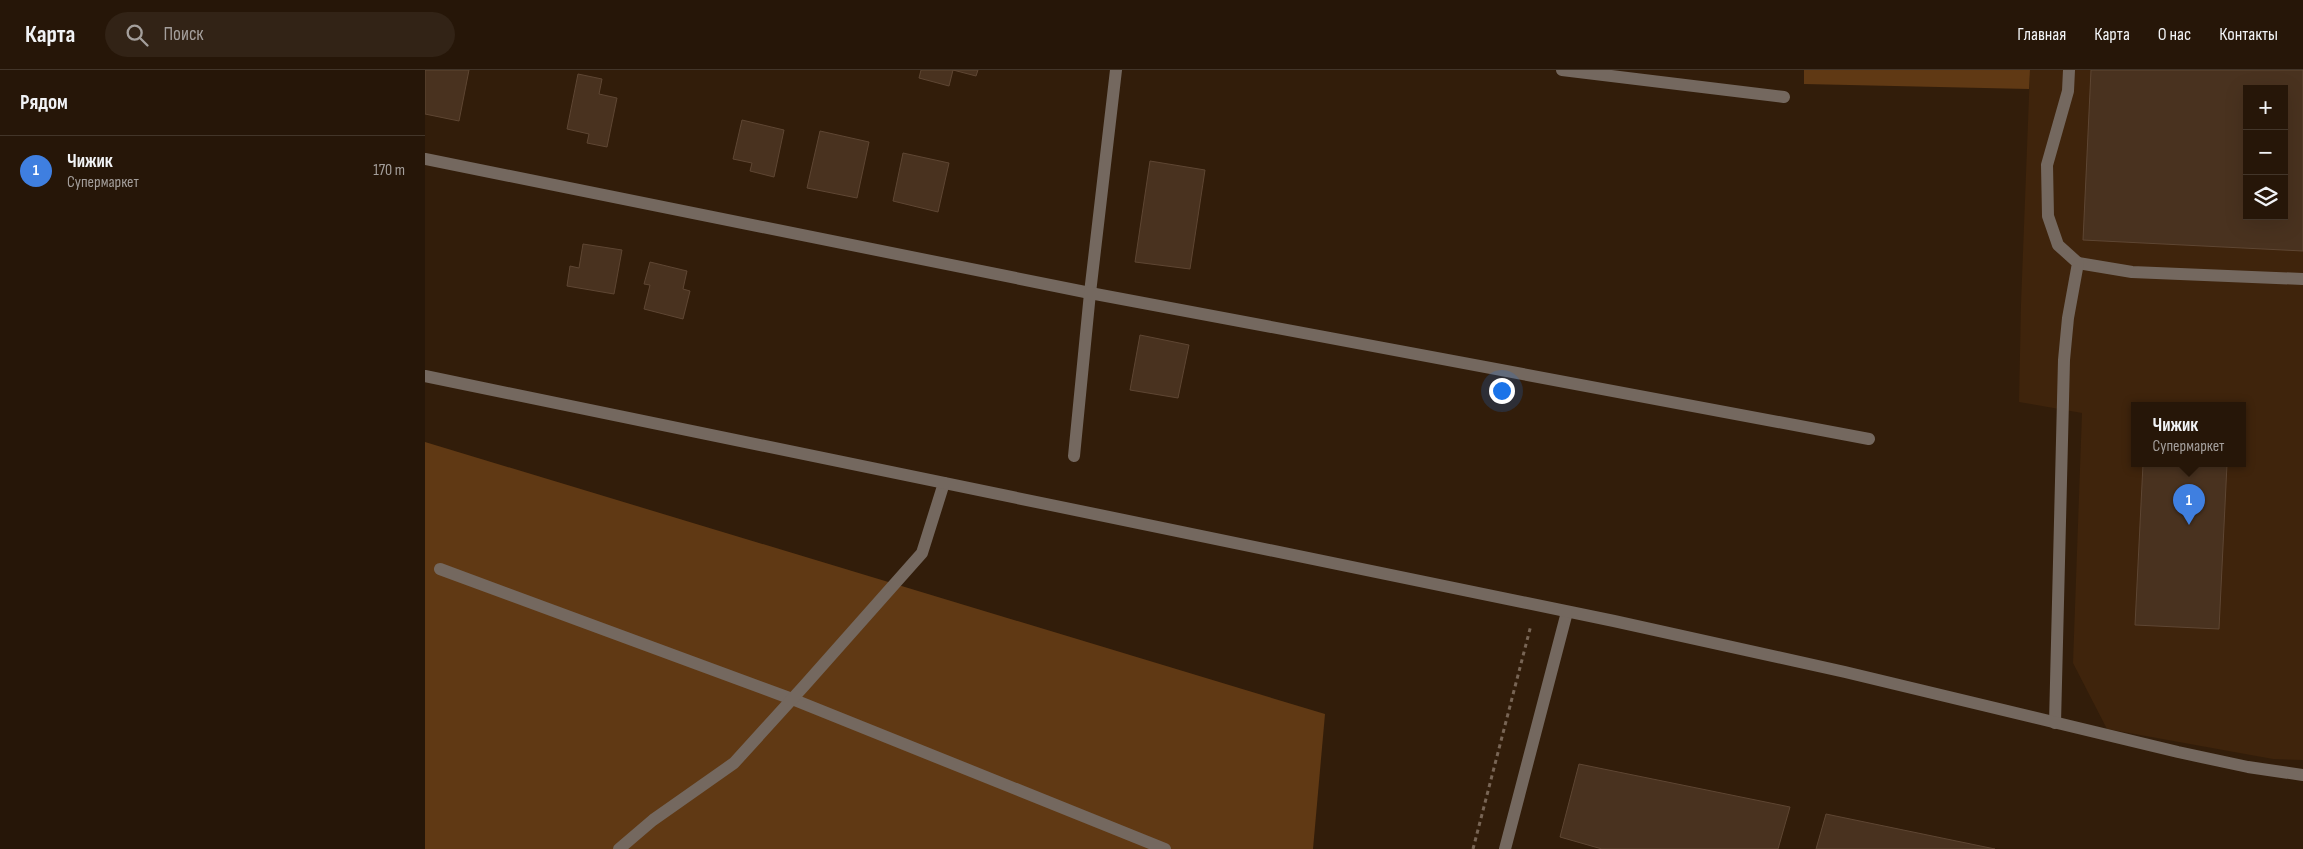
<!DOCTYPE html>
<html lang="ru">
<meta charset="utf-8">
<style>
:root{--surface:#261608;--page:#322316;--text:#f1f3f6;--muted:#a49f9c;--line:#423529;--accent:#f9a04d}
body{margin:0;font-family:"Sofia Sans Condensed",sans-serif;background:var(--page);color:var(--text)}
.controls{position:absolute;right:15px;top:15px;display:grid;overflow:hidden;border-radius:0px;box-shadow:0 5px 20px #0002}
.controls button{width:45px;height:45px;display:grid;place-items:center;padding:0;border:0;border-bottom:1px solid var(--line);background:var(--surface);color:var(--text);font:25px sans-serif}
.you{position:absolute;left:1076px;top:320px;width:18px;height:18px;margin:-12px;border:4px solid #fff;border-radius:50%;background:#1a73e8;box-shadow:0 0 0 8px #1a73e833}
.badge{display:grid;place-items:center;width:32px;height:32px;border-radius:50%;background:var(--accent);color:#fff;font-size:16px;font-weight:700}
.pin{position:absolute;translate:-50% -41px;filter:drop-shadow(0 1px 2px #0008)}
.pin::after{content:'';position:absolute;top:26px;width:18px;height:15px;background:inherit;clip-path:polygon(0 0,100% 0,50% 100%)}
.popup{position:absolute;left:1706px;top:332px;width:115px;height:65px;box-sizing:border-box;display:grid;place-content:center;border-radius:0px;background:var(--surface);filter:drop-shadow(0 1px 4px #0005);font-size:16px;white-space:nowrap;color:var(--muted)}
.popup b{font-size:19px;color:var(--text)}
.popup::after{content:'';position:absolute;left:50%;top:100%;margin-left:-10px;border:10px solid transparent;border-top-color:var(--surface)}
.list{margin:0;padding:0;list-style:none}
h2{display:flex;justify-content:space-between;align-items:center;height:65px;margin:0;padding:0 20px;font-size:21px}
h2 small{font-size:16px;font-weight:400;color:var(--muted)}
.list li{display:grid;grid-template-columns:32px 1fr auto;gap:15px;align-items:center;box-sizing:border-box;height:70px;padding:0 20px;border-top:1px solid var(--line)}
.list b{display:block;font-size:19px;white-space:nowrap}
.list p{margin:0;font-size:16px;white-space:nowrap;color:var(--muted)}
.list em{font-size:16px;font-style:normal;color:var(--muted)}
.icon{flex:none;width:28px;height:28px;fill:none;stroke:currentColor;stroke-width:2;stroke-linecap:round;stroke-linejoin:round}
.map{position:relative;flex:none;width:1878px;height:779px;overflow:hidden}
header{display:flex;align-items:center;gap:30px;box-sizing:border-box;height:70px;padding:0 25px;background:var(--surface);border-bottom:1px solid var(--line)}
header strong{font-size:24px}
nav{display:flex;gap:28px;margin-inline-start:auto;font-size:18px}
.search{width:350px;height:45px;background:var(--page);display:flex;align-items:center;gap:12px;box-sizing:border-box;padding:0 18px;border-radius:28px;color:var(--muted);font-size:19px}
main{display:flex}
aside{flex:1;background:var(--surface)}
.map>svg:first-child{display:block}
.built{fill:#3f240c;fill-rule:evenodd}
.green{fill:#603914}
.building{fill:#49321f;stroke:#5e4633;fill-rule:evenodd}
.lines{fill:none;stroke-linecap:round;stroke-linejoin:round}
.path{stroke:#786555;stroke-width:3;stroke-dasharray:4 4;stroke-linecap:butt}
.service{stroke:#74685f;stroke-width:12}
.minor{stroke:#74685f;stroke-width:12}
.tertiary{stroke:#74685f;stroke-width:12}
</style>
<header>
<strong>Карта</strong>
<div class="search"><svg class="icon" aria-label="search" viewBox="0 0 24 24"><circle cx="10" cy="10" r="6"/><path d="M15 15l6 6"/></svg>Поиск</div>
<nav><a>Главная</a><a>Карта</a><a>О нас</a><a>Контакты</a></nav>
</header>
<main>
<aside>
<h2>Рядом<small></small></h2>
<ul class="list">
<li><span class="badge" style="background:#3f7fe0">1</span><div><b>Чижик</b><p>Супермаркет</p></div><em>170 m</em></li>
</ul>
</aside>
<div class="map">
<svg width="1878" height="779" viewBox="0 0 1878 779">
<rect width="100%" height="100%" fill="#321d0a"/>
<path class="built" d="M1605,0H1878V690L1848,689L1682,659L1648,593L1657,343L1594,332L1596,234ZM1822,19H1859V146H1822ZM1710,336H1818V394H1710Z"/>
<g class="green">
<path d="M1379,0H1605L1604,19L1379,14Z"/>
<path d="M0,372L900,644L888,779H0Z"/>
</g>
<g class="building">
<path d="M0,0H44L34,51L0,44Z"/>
<path d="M496,0H553L551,6L528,0L524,16L494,8Z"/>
<path d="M1666,0H1878V181L1658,170ZM1822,19H1859V146H1822Z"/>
<path d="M153,4L177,9L174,24L192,28L182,77L162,73L164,64L142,59Z"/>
<path d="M317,50L359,60L349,107L325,101L327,93L308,89Z"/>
<path d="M395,61L444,72L432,128L382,118Z"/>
<path d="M478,83L524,93L513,142L468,131Z"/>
<path d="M725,91L780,100L765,199L710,192Z"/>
<path d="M158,174L197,180L189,224L142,216L145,196L154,198Z"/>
<path d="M225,192L262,201L258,219L265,221L258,249L219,239L225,215L219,214Z"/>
<path d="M715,265L764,275L753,328L705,320Z"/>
<path d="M1718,394H1802L1794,559L1710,555Z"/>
<path d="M1154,694L1365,737L1353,779H1177L1135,767Z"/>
<path d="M1401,744L1570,779H1391Z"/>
</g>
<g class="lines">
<path class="path" d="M1048,779L1106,555"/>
<g class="service">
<path d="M1653,193L1707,202L1878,209"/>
<path d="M15,499L367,629L740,779"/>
<path d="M1630,653L1639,290L1643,248L1653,193L1633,175L1623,146L1622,95L1643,21L1644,0"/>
<path d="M194,779L228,750L309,693L379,616L497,483L519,413"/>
<path d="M1080,779L1142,542"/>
</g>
<g class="minor">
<path d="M1137,0L1359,27"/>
<path d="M0,89L665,223L691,0"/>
<path d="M649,386L665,223L1444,369"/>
</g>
<path class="tertiary" d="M0,306L1189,551L1420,602L1753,682L1823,697L1878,705"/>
</g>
</svg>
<div class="controls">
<button>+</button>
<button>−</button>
<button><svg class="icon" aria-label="layers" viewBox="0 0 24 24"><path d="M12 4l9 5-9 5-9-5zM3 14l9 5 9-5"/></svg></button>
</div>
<div class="you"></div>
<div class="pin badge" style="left:1764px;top:455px;background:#3f7fe0">1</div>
<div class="popup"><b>Чижик</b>Супермаркет</div>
</div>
</main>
